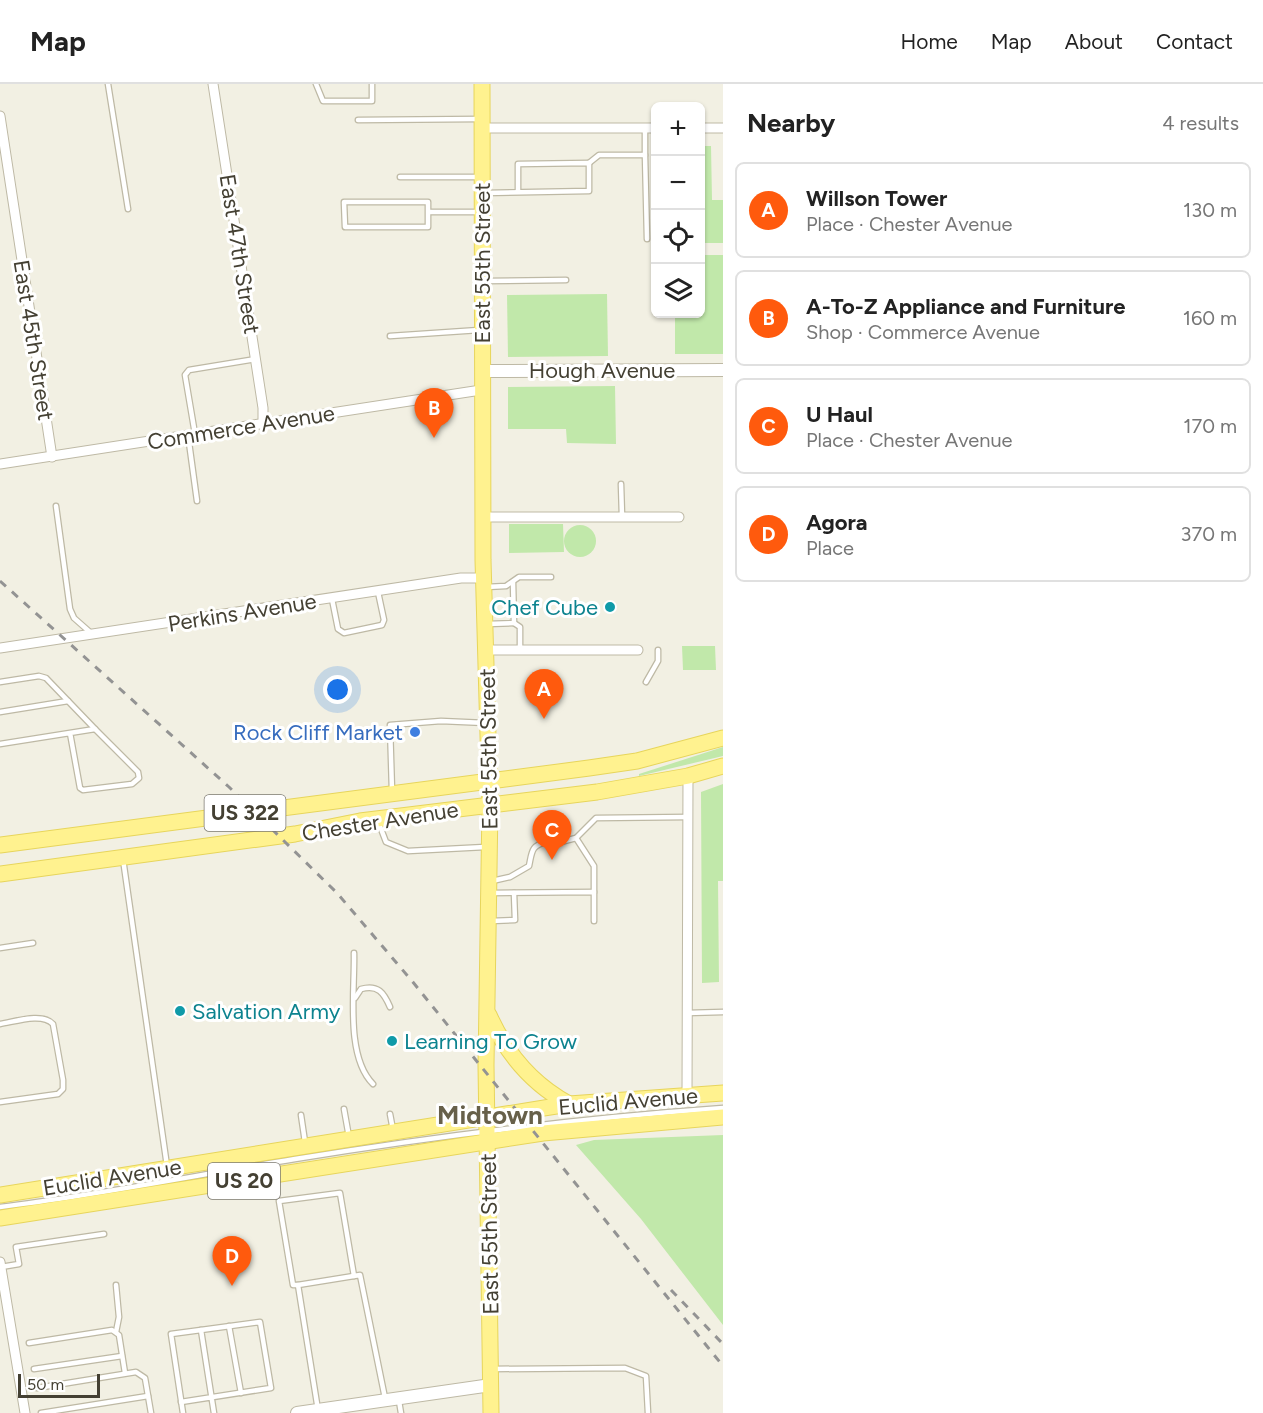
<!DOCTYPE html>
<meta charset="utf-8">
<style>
:root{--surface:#fff;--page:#f2f2f2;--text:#222;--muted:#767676;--line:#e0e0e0;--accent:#ff5a0d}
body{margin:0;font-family:Figtree,sans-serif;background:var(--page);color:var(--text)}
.controls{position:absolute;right:18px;top:18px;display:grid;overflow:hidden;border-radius:9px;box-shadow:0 2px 4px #0004}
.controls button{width:54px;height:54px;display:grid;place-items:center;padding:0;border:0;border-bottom:2px solid var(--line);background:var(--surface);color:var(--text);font:30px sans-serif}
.scale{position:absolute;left:18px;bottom:15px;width:82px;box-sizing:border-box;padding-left:6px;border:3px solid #444033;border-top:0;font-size:16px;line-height:21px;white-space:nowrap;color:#444033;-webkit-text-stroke:4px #fff;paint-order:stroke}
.you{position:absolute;left:338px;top:606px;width:21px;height:21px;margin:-15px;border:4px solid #fff;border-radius:50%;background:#1a73e8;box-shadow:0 0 0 9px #1a73e833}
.badge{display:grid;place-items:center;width:39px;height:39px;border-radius:50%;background:var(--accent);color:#fff;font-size:20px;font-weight:700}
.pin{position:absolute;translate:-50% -50px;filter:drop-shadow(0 2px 3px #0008)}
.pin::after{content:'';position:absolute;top:32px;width:21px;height:18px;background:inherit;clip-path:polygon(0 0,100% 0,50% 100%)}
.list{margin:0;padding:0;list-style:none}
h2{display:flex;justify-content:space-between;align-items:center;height:78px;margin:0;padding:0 24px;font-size:26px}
h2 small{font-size:20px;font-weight:400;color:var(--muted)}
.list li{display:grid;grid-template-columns:39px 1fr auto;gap:18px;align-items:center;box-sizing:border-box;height:96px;margin:0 12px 12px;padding:0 12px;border:2px solid var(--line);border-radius:9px}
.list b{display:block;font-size:22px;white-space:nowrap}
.list p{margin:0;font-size:20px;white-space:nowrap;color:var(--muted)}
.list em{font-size:20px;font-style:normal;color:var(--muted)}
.icon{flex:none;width:33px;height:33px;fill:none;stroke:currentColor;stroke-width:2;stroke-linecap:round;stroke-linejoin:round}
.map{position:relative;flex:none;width:723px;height:1329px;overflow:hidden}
header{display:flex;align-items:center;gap:36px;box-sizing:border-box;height:84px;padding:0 30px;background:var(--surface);border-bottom:2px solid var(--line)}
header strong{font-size:28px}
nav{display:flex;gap:33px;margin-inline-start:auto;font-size:21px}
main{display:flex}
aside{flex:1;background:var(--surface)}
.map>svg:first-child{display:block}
.green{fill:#c1e8aa}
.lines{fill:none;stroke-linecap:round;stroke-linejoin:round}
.service-casing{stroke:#beb9a5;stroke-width:7}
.minor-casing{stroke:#beb9a5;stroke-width:11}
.tertiary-casing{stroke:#beb9a5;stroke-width:14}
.primary-casing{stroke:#e7d55c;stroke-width:17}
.service{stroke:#fff;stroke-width:4.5}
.minor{stroke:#fff;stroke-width:9}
.tertiary{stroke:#fff;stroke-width:12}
.primary{stroke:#fff28f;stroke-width:15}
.rail{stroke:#939393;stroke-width:3;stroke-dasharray:8 8;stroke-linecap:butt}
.culture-dot{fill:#0f9aa8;stroke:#fff;stroke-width:2}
.shop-dot{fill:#3f7fe0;stroke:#fff;stroke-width:2}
.labels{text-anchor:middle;stroke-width:6;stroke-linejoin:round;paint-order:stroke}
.shield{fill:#fff;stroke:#7c7970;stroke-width:1.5}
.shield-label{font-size:21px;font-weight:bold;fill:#444033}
.street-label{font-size:22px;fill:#444033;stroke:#fff}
.culture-label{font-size:22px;fill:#0d838f;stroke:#fff;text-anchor:start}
.shop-label{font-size:22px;fill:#366cbe;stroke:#fff;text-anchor:end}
.quarter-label{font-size:26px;font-weight:bold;fill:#67604a;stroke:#fff}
</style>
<header>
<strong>Map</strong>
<nav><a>Home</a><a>Map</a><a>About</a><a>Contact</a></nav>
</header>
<main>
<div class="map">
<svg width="723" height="1329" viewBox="0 0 723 1329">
<rect width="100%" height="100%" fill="#f2f0e3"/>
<g class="green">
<path d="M701,62H711L712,116H723V159H701Z"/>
<path d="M701,171H723V270H675V230H700Z"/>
<path d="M607,210L608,272L508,273L507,211Z"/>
<path d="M615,302L616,360L567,359L566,345H508V303Z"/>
<path d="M509,440H563L564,468L509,469Z"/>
<circle cx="580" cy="457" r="16"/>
<path d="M682,562H715L716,586H683Z"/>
<path d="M723,663V672L639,692V690Z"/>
<path d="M723,700V797H718L719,898L702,899L701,708Z"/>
<path d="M723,1051V1241L641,1135L576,1061L594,1056Z"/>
</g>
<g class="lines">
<g class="service-casing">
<g id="service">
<path d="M108,0L128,125"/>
<path d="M316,0L323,17H372V0"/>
<path d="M358,36L480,35"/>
<path d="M645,44V71"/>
<path d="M589,79L599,71H645L647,155"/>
<path d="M400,93H480"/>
<path d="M485,109L589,107V79L518,80V108"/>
<path d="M428,128V143H345L344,118H428V128H480"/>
<path d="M485,197L566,196"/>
<path d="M390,252L479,246"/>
<path d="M195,350L185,291L189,286L256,275"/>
<path d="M188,351L197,417"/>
<path d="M621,400L622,432"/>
<path d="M56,422L70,525L74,534L91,549"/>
<path d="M486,503L506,502L519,493H551"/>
<path d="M332,515L338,545L344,549L382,541L384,536L378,508"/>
<path d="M514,539L520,543V566"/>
<path d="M488,540L514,539L513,498"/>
<path d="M0,598L39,592L46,594L95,645"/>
<path d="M646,598L658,577V566"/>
<path d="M0,628L68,617"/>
<path d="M0,660L95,645L138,688L139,694L132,700L83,706L80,704L70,649"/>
<path d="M392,707L390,641L441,637L486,639"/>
<path d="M378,737L386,758L408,767L485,763"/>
<path d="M576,754L594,782V808"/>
<path d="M557,759L576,754L596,734L688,733"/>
<path d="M123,775L167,1082"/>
<path d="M492,797L510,793L529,782C532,768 531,761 547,758"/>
<path d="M491,809L594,808V837"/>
<path d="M491,837L515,836L514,809"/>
<path d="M0,864L33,859"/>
<path d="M354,869C355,906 345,972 373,1000"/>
<path d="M355,914L361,905C378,900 384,909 390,923"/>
<path d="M687,929L723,928"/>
<path d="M0,940C14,938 42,928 53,940L63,996V1005L58,1010L0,1018"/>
<path d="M344,1025L349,1053"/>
<path d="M390,1030L393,1046"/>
<path d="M301,1031L305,1058"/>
<path d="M0,1123C99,1111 197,1091 295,1075C437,1052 580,1034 723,1024"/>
<path d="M1,1183L19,1180L16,1163L104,1150"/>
<path d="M116,1201L119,1233L116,1248"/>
<path d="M298,1201H293L279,1117L340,1109L354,1192"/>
<path d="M229,1242L241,1309"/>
<path d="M29,1259L112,1246L119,1251L125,1289"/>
<path d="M34,1285L122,1272"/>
<path d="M492,1285L625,1284L646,1292L648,1329"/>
<path d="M37,1304L136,1288L145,1294L151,1329"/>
<path d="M399,1317L401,1329"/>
<path d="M181,1318L271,1304L260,1238L201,1246L214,1329"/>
<path d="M318,1326L298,1201L360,1191L385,1314"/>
<path d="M41,1329L148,1312"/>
<path d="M183,1329L171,1250L201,1246"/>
</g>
</g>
<g class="minor-casing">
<g id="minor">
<path d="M213,0L263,324V340"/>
<path d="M0,32L52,373"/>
<path d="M483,44H656"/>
<path d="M700,44H723"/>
<path d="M0,380L481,306"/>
<path d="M483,433H679"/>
<path d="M0,564L461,494H483"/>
<path d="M486,566H638"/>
<path d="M687,1011L688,692"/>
<path d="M0,1178L25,1329"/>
</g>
</g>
<g class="tertiary-casing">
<g id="tertiary">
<path d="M482,287L723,286"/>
<path d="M297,1329L491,1301"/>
</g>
</g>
<g class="primary-casing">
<g id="primary">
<path d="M482,0L483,476L490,721L486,981L491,1329"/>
<path d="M0,761L589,684L637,677L723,654"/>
<path d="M0,790L295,750L360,737L597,708L688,692L723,682"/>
<path d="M489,931C506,969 532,1000 569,1020"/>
<path d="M0,1111L569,1020L723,1009"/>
<path d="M0,1134L543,1049L723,1033"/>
</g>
</g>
<use href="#service" class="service"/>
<use href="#minor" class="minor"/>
<use href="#tertiary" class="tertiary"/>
<use href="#primary" class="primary"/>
<g class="rail">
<path d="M0,497L229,703L337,809L412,897L723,1282"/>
<path d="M671,1206L723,1260"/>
</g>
</g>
<g class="culture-dot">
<circle cx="610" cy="523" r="6"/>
<circle cx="180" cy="927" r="6"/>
<circle cx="392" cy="957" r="6"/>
</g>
<circle class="shop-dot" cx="415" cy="648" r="6"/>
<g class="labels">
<g class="shield">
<rect x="204.5" y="711" width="81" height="36" rx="4.5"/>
<rect x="208" y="1079" width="72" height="36" rx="4.5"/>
</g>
<g class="shield-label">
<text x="245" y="736">US 322</text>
<text x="244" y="1104">US 20</text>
</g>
<g class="street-label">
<text transform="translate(240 170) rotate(81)" y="8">East 47th Street</text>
<text transform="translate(482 179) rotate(-90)" y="8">East 55th Street</text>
<text transform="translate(34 256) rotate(81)" y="8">East 45th Street</text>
<text x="602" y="294">Hough Avenue</text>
<text transform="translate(241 343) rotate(-9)" y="8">Commerce Avenue</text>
<text transform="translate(242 528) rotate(-9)" y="8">Perkins Avenue</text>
<text transform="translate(488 665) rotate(-91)" y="8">East 55th Street</text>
<text transform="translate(380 737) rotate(-9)" y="8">Chester Avenue</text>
<text transform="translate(628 1017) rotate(-5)" y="8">Euclid Avenue</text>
<text transform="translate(112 1093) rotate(-9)" y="8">Euclid Avenue</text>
<text transform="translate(489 1150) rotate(-91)" y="8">East 55th Street</text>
</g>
<g class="culture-label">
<text x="598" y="531" text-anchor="end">Chef Cube</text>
<text x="192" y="935">Salvation Army</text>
<text x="404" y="965">Learning To Grow</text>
</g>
<g class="shop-label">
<text x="403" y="656">Rock Cliff Market</text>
</g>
<g class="quarter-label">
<text x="490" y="1040">Midtown</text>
</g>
</g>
</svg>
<div class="controls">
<button>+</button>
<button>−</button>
<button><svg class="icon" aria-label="locate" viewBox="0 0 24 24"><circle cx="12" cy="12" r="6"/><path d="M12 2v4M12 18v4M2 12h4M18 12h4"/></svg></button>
<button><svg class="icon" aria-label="layers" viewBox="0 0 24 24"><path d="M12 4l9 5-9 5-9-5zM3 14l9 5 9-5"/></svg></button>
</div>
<div class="scale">50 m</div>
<div class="you"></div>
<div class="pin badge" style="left:544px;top:635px">A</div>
<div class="pin badge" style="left:434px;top:354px">B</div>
<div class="pin badge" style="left:552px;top:776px">C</div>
<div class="pin badge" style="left:232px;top:1202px">D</div>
</div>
<aside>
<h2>Nearby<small>4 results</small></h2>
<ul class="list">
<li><span class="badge">A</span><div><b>Willson Tower</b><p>Place · Chester Avenue</p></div><em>130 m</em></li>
<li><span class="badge">B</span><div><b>A-To-Z Appliance and Furniture</b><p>Shop · Commerce Avenue</p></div><em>160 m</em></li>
<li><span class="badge">C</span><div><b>U Haul</b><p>Place · Chester Avenue</p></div><em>170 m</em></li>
<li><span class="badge">D</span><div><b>Agora</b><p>Place</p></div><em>370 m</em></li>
</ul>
</aside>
</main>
